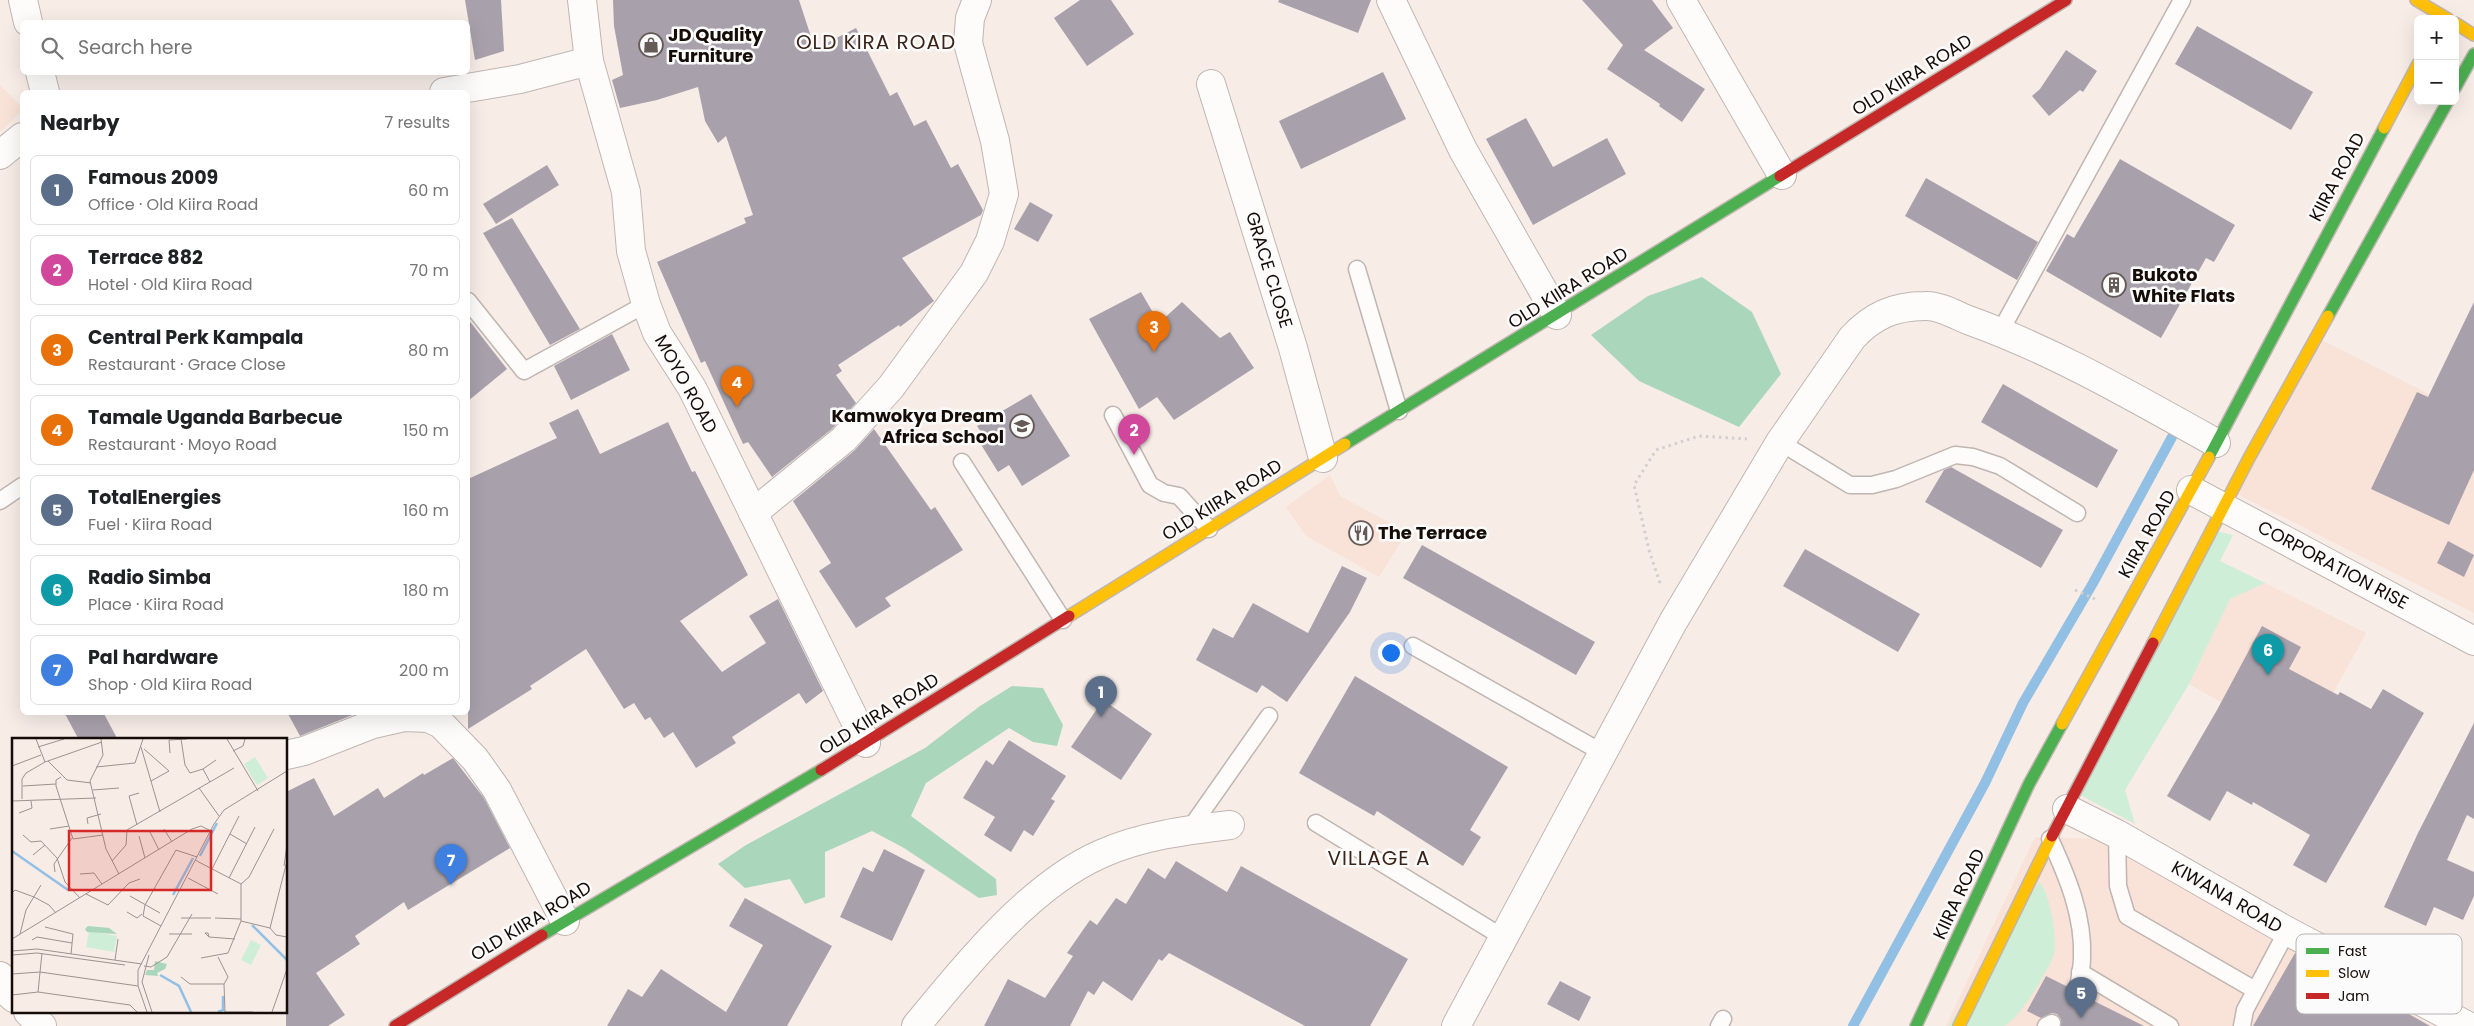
<!DOCTYPE html>
<meta charset="utf-8">
<style>
:root{--surface:#fff;--page:#f2f2f2;--text:#202124;--muted:#757577;--line:#e0e0e0;--accent:#0f766e}
body{margin:0;font-family:Poppins,sans-serif;background:var(--page);color:var(--text)}
.controls{position:absolute;right:15px;top:15px;display:grid;overflow:hidden;border-radius:8px;box-shadow:0 5px 20px #0002}
.controls button{width:45px;height:45px;display:grid;place-items:center;padding:0;border:0;border-bottom:1px solid var(--line);background:var(--surface);color:var(--text);font:25px sans-serif}
.you{position:absolute;left:1390px;top:652px;width:18px;height:18px;margin:-12px;border:4px solid #fff;border-radius:50%;background:#1a73e8;box-shadow:0 0 0 8px #1a73e833}
.badge{display:grid;place-items:center;width:32px;height:32px;border-radius:50%;background:var(--accent);color:#fff;font-size:16px;font-weight:700}
.pin{position:absolute;translate:-50% -41px;filter:drop-shadow(0 1px 2px #0008)}
.pin::after{content:'';position:absolute;top:26px;width:18px;height:15px;background:inherit;clip-path:polygon(0 0,100% 0,50% 100%)}
.list{margin:0;padding:0;list-style:none}
h2{display:flex;justify-content:space-between;align-items:center;height:65px;margin:0;padding:0 20px;font-size:21px}
h2 small{font-size:16px;font-weight:400;color:var(--muted)}
.list li{display:grid;grid-template-columns:32px 1fr auto;gap:15px;align-items:center;box-sizing:border-box;height:70px;margin:0 10px 10px;padding:0 10px;border:1px solid var(--line);border-radius:8px}
.list b{display:block;font-size:19px;white-space:nowrap}
.list p{margin:0;font-size:16px;white-space:nowrap;color:var(--muted)}
.list em{font-size:16px;font-style:normal;color:var(--muted)}
.icon{flex:none;width:28px;height:28px;fill:none;stroke:currentColor;stroke-width:2;stroke-linecap:round;stroke-linejoin:round}
.map{position:relative;flex:none;width:2474px;height:1026px;overflow:hidden}
.search{position:absolute;background:var(--surface);box-shadow:0 5px 20px #0002;left:20px;top:20px;width:450px;height:55px;display:flex;align-items:center;gap:12px;box-sizing:border-box;padding:0 18px;border-radius:8px;color:var(--muted);font-size:19px}
.panel{position:absolute;background:var(--surface);box-shadow:0 5px 20px #0002;left:20px;top:90px;width:450px;height:625px;border-radius:8px}
.map>svg:first-child{display:block}
.built{fill:#f9e2d7}
.green{fill:#cfeed8}
.forest{fill:#aad7bc}
.lines{fill:none;stroke-linecap:round;stroke-linejoin:round}
.stream{stroke:#92c0e5;stroke-width:10}
.building{fill:#a8a1ac}
.lane-casing{stroke:#c0b6b1;stroke-width:19}
.street-casing{stroke:#c0b6b1;stroke-width:30}
.fast-casing{stroke:#c0b6b1;stroke-width:14}
.slow-casing{stroke:#c0b6b1;stroke-width:14}
.jam-casing{stroke:#c0b6b1;stroke-width:14}
.path{stroke:#d2cfcd;stroke-width:3;stroke-dasharray:2.5 4;stroke-linecap:butt}
.lane{stroke:#fefcfb;stroke-width:16}
.street{stroke:#fefcfb;stroke-width:28}
.fast{stroke:#4caf50;stroke-width:11}
.slow{stroke:#ffc107;stroke-width:11}
.jam{stroke:#c62828;stroke-width:11}
.labels{text-anchor:middle;stroke-width:5;stroke-linejoin:round;paint-order:stroke}
.poi-label{font-size:18px;font-weight:bold;fill:#160c07;stroke:#fbfbfb;text-anchor:start}
.street-label{font-size:18px;fill:#160c07;stroke:#fbfbfb}
.quarter-label{font-size:20px;letter-spacing:1px;fill:#3b2318;stroke:#fbfbfb}
.inset-river{fill:none;stroke:#92c0e5;stroke-width:2.5}
.inset-road{fill:none;stroke:#9d928d;stroke-width:1}
.view{fill:#d62828;fill-opacity:0.15;stroke:#d62828;stroke-width:2.5}
.inset-edge{fill:none;stroke:#160c07;stroke-width:2.5}
.key{fill:#fbfbfb;stroke:#b6b3b2;stroke-width:1}
.key-label{font-size:14px;fill:#160c07}
</style>
<div class="map">
<svg width="2474" height="1026" viewBox="0 0 2474 1026">
<rect width="100%" height="100%" fill="#f7ece6"/>
<g class="built">
<path d="M0,85L22,108V111L0,132Z"/>
<path d="M2312,335L2474,417V613L2231,491Z"/>
<path d="M1330,475L1340,496L1407,532L1379,577L1306,536L1286,507Z"/>
<path d="M2265,583L2366,633L2303,748L2189,684L2230,599Z"/>
<path d="M2035,837L2100,839L2432,1026H1946Z"/>
</g>
<g class="green">
<path d="M2215,531L2233,535L2220,561L2265,583L2230,599L2189,684L2125,790L2135,824L2080,795Z"/>
<path d="M2039,882C2050,892 2059,943 2053,957C2047,972 2018,1021 2004,1026H1949Z"/>
</g>
<g class="forest">
<path d="M1702,277L1752,312L1781,374L1739,427L1639,381L1591,335L1648,296Z"/>
<path d="M1012,686L1043,688L1063,725L1057,746L1033,742L1009,728L926,783L911,816L996,879L997,895L979,898L904,848L872,831L825,852V897L805,904L790,879L745,888L718,864L746,845L925,748L980,706Z"/>
</g>
<g class="lines">
<path class="stream" d="M1853,1026L1985,783L2023,703L2093,583L2172,437"/>
</g>
<g class="building">
<path d="M465,0H501L504,51L475,60Z"/>
<path d="M613,0H799L815,49L856,28L890,96L897,92L914,126L926,120L951,168L958,164L983,210L981,215L902,258L934,301L900,327L899,325L838,365L842,371L836,375L856,403L833,428L772,477L748,442L743,444L705,361L701,363L657,262L746,223L744,218L753,215L726,136L718,143L705,121L698,87L657,100L620,108L612,80L623,75L614,26Z"/>
<path d="M1080,0H1111L1134,34L1087,66L1054,18Z"/>
<path d="M1279,0H1371L1358,33L1278,2Z"/>
<path d="M1582,0H1652L1673,28L1644,50L1705,89L1682,122L1659,106L1660,104L1607,69L1623,45Z"/>
<path d="M2197,26L2313,92L2291,130L2175,64Z"/>
<path d="M2066,50L2097,71L2083,92L2080,90L2049,116L2032,96L2040,89Z"/>
<path d="M1383,72L1406,119L1301,169L1279,121Z"/>
<path d="M1526,118L1553,167L1607,138L1626,174L1533,225L1486,139Z"/>
<path d="M2120,159L2235,225L2214,262L2206,258L2161,338L2046,271L2067,234L2074,238Z"/>
<path d="M547,165L559,185L496,224L483,204Z"/>
<path d="M1926,178L2038,242L2017,280L1905,216Z"/>
<path d="M1030,202L1053,215L1038,242L1014,229Z"/>
<path d="M512,218L580,329L550,345L483,233Z"/>
<path d="M1141,292L1159,323L1182,302L1220,338L1230,332L1254,368L1174,420L1157,397L1139,409L1089,319Z"/>
<path d="M2474,302V470L2449,525L2371,489L2417,392L2428,397Z"/>
<path d="M468,319L507,369L468,401Z"/>
<path d="M612,334L630,370L571,400L554,366Z"/>
<path d="M2003,384L2118,450L2097,488L1981,422Z"/>
<path d="M1031,394L1070,456L1022,486L1009,465L998,472L977,438L983,435L977,426Z"/>
<path d="M578,409L600,454L668,422L692,472L695,471L748,575L680,621L722,672L766,643L749,616L778,599L823,691L806,704L799,693L732,737L736,743L696,768L673,732L664,738L650,717L645,720L634,703L624,709L586,649L530,686L532,689L468,729V479L557,438L549,423Z"/>
<path d="M874,429L931,510L935,507L963,550L885,598L891,606L856,628L819,571L831,563L793,501L854,451Z"/>
<path d="M1951,467L2063,530L2041,568L1925,502L1944,470Z"/>
<path d="M2448,541L2474,555L2464,577L2437,563Z"/>
<path d="M1422,545L1595,642L1576,675L1403,578Z"/>
<path d="M1805,549L1920,614L1898,652L1783,586Z"/>
<path d="M1342,566L1367,578L1350,612L1287,702L1262,685L1257,693L1196,660L1213,628L1233,638L1253,603L1308,633Z"/>
<path d="M2262,626L2301,647L2289,669L2338,695L2340,692L2371,709L2383,689L2424,713L2326,883L2293,865L2310,835L2253,802L2252,805L2227,791L2210,821L2167,796L2217,710Z"/>
<path d="M1355,676L1508,767L1470,830L1481,837L1463,866L1377,811L1374,816L1299,773Z"/>
<path d="M1103,700L1152,734L1121,780L1071,747Z"/>
<path d="M64,712H103L118,740H79Z"/>
<path d="M287,712H360L300,736Z"/>
<path d="M2474,723V819L2467,815L2447,860L2474,872V896L2463,920L2434,907L2426,926L2384,907L2418,833Z"/>
<path d="M1009,740L1066,776L1051,799L1055,801L1033,836L1024,830L1011,852L984,835L995,817L963,798L986,760L993,765Z"/>
<path d="M453,758L484,798L510,848L408,910L404,902L355,936L360,944L316,973L345,1015L328,1026H286V792L314,778L334,816L378,788L384,798L423,773L424,775Z"/>
<path d="M884,849L925,870L892,941L840,917L863,867L873,872Z"/>
<path d="M1176,861L1227,892L1241,866L1408,959L1370,1026H1305L1169,953L1162,961L1159,959L1132,1001L1103,981L1094,995L1088,991L1070,1026H984L1008,979L1045,998L1073,956L1067,953L1090,920L1097,925L1116,898L1126,904L1148,868L1165,879Z"/>
<path d="M745,898L832,946L787,1026H607L628,989L642,997L661,969L726,1012L763,945L729,926Z"/>
<path d="M2295,953L2377,996L2430,1026H2253Z"/>
<path d="M2046,976L2068,987L2067,995L2071,1000L2080,1002L2086,997L2144,1026H2061V1019L2057,1014L2052,1013L2041,1018L2027,1011Z"/>
<path d="M1560,981L1591,997L1579,1021L1547,1004Z"/>
</g>
<g class="lines">
<g class="lane-casing">
<g id="lane">
<path d="M1357,269L1399,411"/>
<path d="M468,301L524,371L646,304"/>
<path d="M2000,332L2182,0"/>
<path d="M1113,415L1150,485L1164,493L1179,496L1209,529"/>
<path d="M1780,442L1850,485H1872L1896,479L1955,455L1973,457L2000,466L2077,513"/>
<path d="M962,462L1063,620"/>
<path d="M0,501L22,486"/>
<path d="M1413,646L1603,753"/>
<path d="M1316,823L1504,938"/>
<path d="M1189,830L1269,716"/>
<path d="M2117,834L2118,886L2127,916L2255,990"/>
<path d="M2050,839C2067,876 2084,916 2082,958C2082,969 2079,981 2077,992"/>
<path d="M2080,972L2170,1026"/>
<path d="M1719,1026L1723,1019"/>
<path d="M2046,1026L2052,1023"/>
<path d="M2242,1026L2245,1010L2287,931"/>
</g>
</g>
<g class="street-casing">
<g id="street">
<path d="M23,0L28,22"/>
<path d="M582,0L589,61L626,192L631,251L646,304L657,333L692,388L866,743"/>
<path d="M1391,0L1463,150L1557,315"/>
<path d="M1681,0L1782,175"/>
<path d="M40,72L45,92"/>
<path d="M1211,84L1293,348L1323,458"/>
<path d="M444,92L520,79L589,61"/>
<path d="M0,155L22,137"/>
<path d="M2191,490L2474,641"/>
<path d="M753,513L844,439L891,387L974,273L990,241L1004,194L995,141L968,43L970,18L977,0"/>
<path d="M286,755L304,751L373,724L404,717L428,718L441,724L475,759L497,790L565,921"/>
<path d="M2067,809L2117,834L2287,931L2468,1026"/>
<path d="M0,976L7,992L14,998"/>
<path d="M28,1012L42,1026"/>
<path d="M916,1026C964,967 1030,885 1101,854C1140,836 1188,830 1230,825"/>
<path d="M1456,1026L1673,622L1780,442L1852,338C1872,316 1894,306 1925,306C1938,305 1956,315 1968,320C2055,351 2135,398 2216,443"/>
</g>
</g>
<g class="fast-casing">
<g id="fast">
<path d="M2455,88L2474,54"/>
<path d="M2328,316L2448,101"/>
<path d="M1345,444L1780,176"/>
<path d="M2209,457L2384,128"/>
<path d="M542,935L821,770"/>
<path d="M1916,1026L2029,784L2062,724"/>
</g>
</g>
<g class="slow-casing">
<g id="slow">
<path d="M2416,0L2448,19"/>
<path d="M2455,23L2474,35"/>
<path d="M2384,128L2418,64"/>
<path d="M1069,616L1345,444"/>
<path d="M2153,643L2249,458L2328,316"/>
<path d="M2062,724L2209,457"/>
<path d="M1959,1026L2052,836"/>
</g>
</g>
<g class="jam-casing">
<g id="jam">
<path d="M1780,176L2066,0"/>
<path d="M821,770L1069,616"/>
<path d="M2052,836L2153,643"/>
<path d="M395,1026L542,935"/>
</g>
</g>
<g class="path">
<path d="M1660,583L1649,550L1634,485L1656,450L1699,436L1747,439"/>
<path d="M2075,590L2095,599"/>
</g>
<use href="#lane" class="lane"/>
<use href="#street" class="street"/>
<use href="#fast" class="fast"/>
<use href="#slow" class="slow"/>
<use href="#jam" class="jam"/>
</g>
<defs>
<g id="shop-ring" transform="scale(1.25)"><circle r="9.5" fill="#fbfbfb" stroke="#655a55" stroke-width="1.5"/><path d="M-5-2.5h2.3a2.7 3.5 0 0 1 5.4 0H5L5.5 6h-11ZM-1.5-2.5h3a1.5 2.3 0 0 0-3 0Z" fill="#655a55"/></g>
<g id="building-ring" transform="scale(1.25)"><circle r="9.5" fill="#fbfbfb" stroke="#655a55" stroke-width="1.5"/><path d="M-4-6H4V6H1V3H-1V6H-4ZM-2.5-4.3h1.7v1.8h-1.7ZM.8-4.3h1.7v1.8H.8ZM-2.5-1h1.7V.8h-1.7ZM.8-1h1.7V.8H.8Z" fill="#655a55"/></g>
<g id="school-ring" transform="scale(1.25)"><circle r="9.5" fill="#fbfbfb" stroke="#655a55" stroke-width="1.5"/><path d="M0-5L7-2L0 1L-7-2ZM-4 1L0 2.5L4 1V4Q0 6-4 4Z" fill="#655a55"/></g>
<g id="restaurant-ring" transform="scale(1.25)"><circle r="9.5" fill="#fbfbfb" stroke="#655a55" stroke-width="1.5"/><path d="M-5-6h1v4h1v-4h1v4h1v-4h1v5L-1.5 .5V6h-2V.5L-5-1ZM5-6V6H3V1.5H1.5Q1.5-4 5-6Z" fill="#655a55"/></g>
</defs>
<g fill-rule="evenodd">
<use href="#shop-ring" x="651" y="45"/>
<use href="#building-ring" x="2114" y="285"/>
<use href="#school-ring" x="1022" y="426"/>
<use href="#restaurant-ring" x="1361" y="533"/>
</g>
<g class="labels">
<g class="poi-label">
<text x="668" y="41">JD Quality<tspan x="668" dy="21">Furniture</tspan></text>
<text x="2132" y="281">Bukoto<tspan x="2132" dy="21">White Flats</tspan></text>
<text x="1004" y="422" text-anchor="end">Kamwokya Dream<tspan x="1004" dy="21">Africa School</tspan></text>
<text x="1378" y="539">The Terrace</text>
</g>
<g class="street-label">
<text transform="translate(1912 75) rotate(-32)" y="6">OLD KIIRA ROAD</text>
<text transform="translate(2337 177) rotate(-62)" y="6">KIIRA ROAD</text>
<text transform="translate(1269 270) rotate(73)" y="6">GRACE CLOSE</text>
<text transform="translate(1568 288) rotate(-32)" y="6">OLD KIIRA ROAD</text>
<text transform="translate(686 384) rotate(61)" y="6">MOYO ROAD</text>
<text transform="translate(1222 500) rotate(-32)" y="6">OLD KIIRA ROAD</text>
<text transform="translate(2147 534) rotate(-61)" y="6">KIIRA ROAD</text>
<text transform="translate(2333 565) rotate(28)" y="6">CORPORATION RISE</text>
<text transform="translate(879 714) rotate(-32)" y="6">OLD KIIRA ROAD</text>
<text transform="translate(1959 894) rotate(-65)" y="6">KIIRA ROAD</text>
<text transform="translate(2227 897) rotate(30)" y="6">KIWANA ROAD</text>
<text transform="translate(531 921) rotate(-31)" y="6">OLD KIIRA ROAD</text>
</g>
<g class="quarter-label">
<text x="876" y="49">OLD KIRA ROAD</text>
<text x="1379" y="865">VILLAGE A</text>
</g>
</g>
<g transform="translate(12 738)">
<rect width="275" height="275" fill="#f7ece6"/>
<path d="M243,19L256,40L245,47L232,26ZM77,193L105,198L102,214L74,209ZM239,202L249,207L239,227L229,222Z" fill="#cfeed8"/>
<path d="M76,188L97,190L105,196L75,194L73,191ZM143,223L155,226L153,231L145,235L146,238L133,237L135,232H142Z" fill="#aad7bc"/>
<path class="inset-river" d="M0,113L56,152M188,118L205,85M161,157L181,120M240,187L275,222M148,237L167,248L179,274M206,274L211,272V258"/>
<path class="inset-road" d="M24,1L33,24M89,1L91,17L78,43L94,111L107,136M169,1L173,27L178,35L191,31L198,44M215,1L246,53M26,9L52,1M129,9L148,74M132,11L157,33L139,43M221,13L231,8L233,1M158,15L157,2L175,1M36,23L55,42L79,45M0,28L29,17M84,29L123,25L131,1M191,31L204,22M49,39L44,42V48L61,101L91,97M11,48L44,46M187,50L207,78M81,52L107,50M10,61V41L14,35L33,24L90,4M0,63L84,60M7,75L20,70L19,63M76,86L75,80L89,76M125,87L117,58L127,55M38,91L57,88M152,91L160,104M137,92L147,112M218,96L235,106M11,97L19,104L29,103L45,120L53,144L68,160M127,98L133,120M21,117L33,107M183,122L229,146M100,123L114,107L115,92L222,30M272,128L275,107M200,131L227,78M43,134L42,126L60,100M68,136L82,135L90,146M176,140L206,156M217,140L243,89M0,155L3,152L22,159L37,167L44,175M74,156L96,167L117,145L128,141M118,158L148,175M115,174L125,180L130,176M169,180H199M203,180L229,181M229,183L258,190M149,188L131,178L133,167L164,112L185,119M33,189L61,196L59,216M258,190L275,123M258,190L264,197L275,199M8,196L14,172L29,147M157,196H180M197,199L193,195H196L197,199L223,201M0,201L180,91L189,88L201,94M20,202L25,199L60,205M0,213L25,211L130,226M0,217L25,215L113,227M137,217L130,244L140,274M206,219L216,239L212,246L213,274M189,220L216,215L229,183V146L237,139L262,91M103,222L106,201M132,228L139,229L155,219L180,176M0,236L28,234L126,248M169,239L178,246H212M26,254L30,215M0,257L26,254L118,267L125,274M135,274L126,248V232L202,86L212,72L275,33M213,274H241M260,274L275,231"/>
<path class="view" d="M57,93H199V152H57Z"/>
<rect width="275" height="275" class="inset-edge"/>
</g>
<rect x="2296" y="934" width="166" height="80" rx="8" class="key"/>
<rect x="2306" y="948" width="23" height="6" fill="#4caf50"/>
<rect x="2306" y="970" width="23" height="7" fill="#ffc107"/>
<rect x="2306" y="993" width="23" height="6" fill="#c62828"/>
<g class="key-label">
<text x="2338" y="956">Fast</text>
<text x="2338" y="978">Slow</text>
<text x="2338" y="1001">Jam</text>
</g>
</svg>
<div class="controls">
<button>+</button>
<button>−</button>
</div>
<div class="you"></div>
<div class="pin badge" style="left:1101px;top:717px;background:#5c6f8a">1</div>
<div class="pin badge" style="left:1134px;top:455px;background:#d1479c">2</div>
<div class="pin badge" style="left:1154px;top:352px;background:#e8710a">3</div>
<div class="pin badge" style="left:737px;top:407px;background:#e8710a">4</div>
<div class="pin badge" style="left:2081px;top:1018px;background:#5c6f8a">5</div>
<div class="pin badge" style="left:2268px;top:675px;background:#0f9aa8">6</div>
<div class="pin badge" style="left:451px;top:885px;background:#3f7fe0">7</div>
<div class="search"><svg class="icon" aria-label="search" viewBox="0 0 24 24"><circle cx="10" cy="10" r="6"/><path d="M15 15l6 6"/></svg>Search here</div>
<section class="panel">
<h2>Nearby<small>7 results</small></h2>
<ul class="list">
<li><span class="badge" style="background:#5c6f8a">1</span><div><b>Famous 2009</b><p>Office · Old Kiira Road</p></div><em>60 m</em></li>
<li><span class="badge" style="background:#d1479c">2</span><div><b>Terrace 882</b><p>Hotel · Old Kiira Road</p></div><em>70 m</em></li>
<li><span class="badge" style="background:#e8710a">3</span><div><b>Central Perk Kampala</b><p>Restaurant · Grace Close</p></div><em>80 m</em></li>
<li><span class="badge" style="background:#e8710a">4</span><div><b>Tamale Uganda Barbecue</b><p>Restaurant · Moyo Road</p></div><em>150 m</em></li>
<li><span class="badge" style="background:#5c6f8a">5</span><div><b>TotalEnergies</b><p>Fuel · Kiira Road</p></div><em>160 m</em></li>
<li><span class="badge" style="background:#0f9aa8">6</span><div><b>Radio Simba</b><p>Place · Kiira Road</p></div><em>180 m</em></li>
<li><span class="badge" style="background:#3f7fe0">7</span><div><b>Pal hardware</b><p>Shop · Old Kiira Road</p></div><em>200 m</em></li>
</ul>
</section>
</div>
